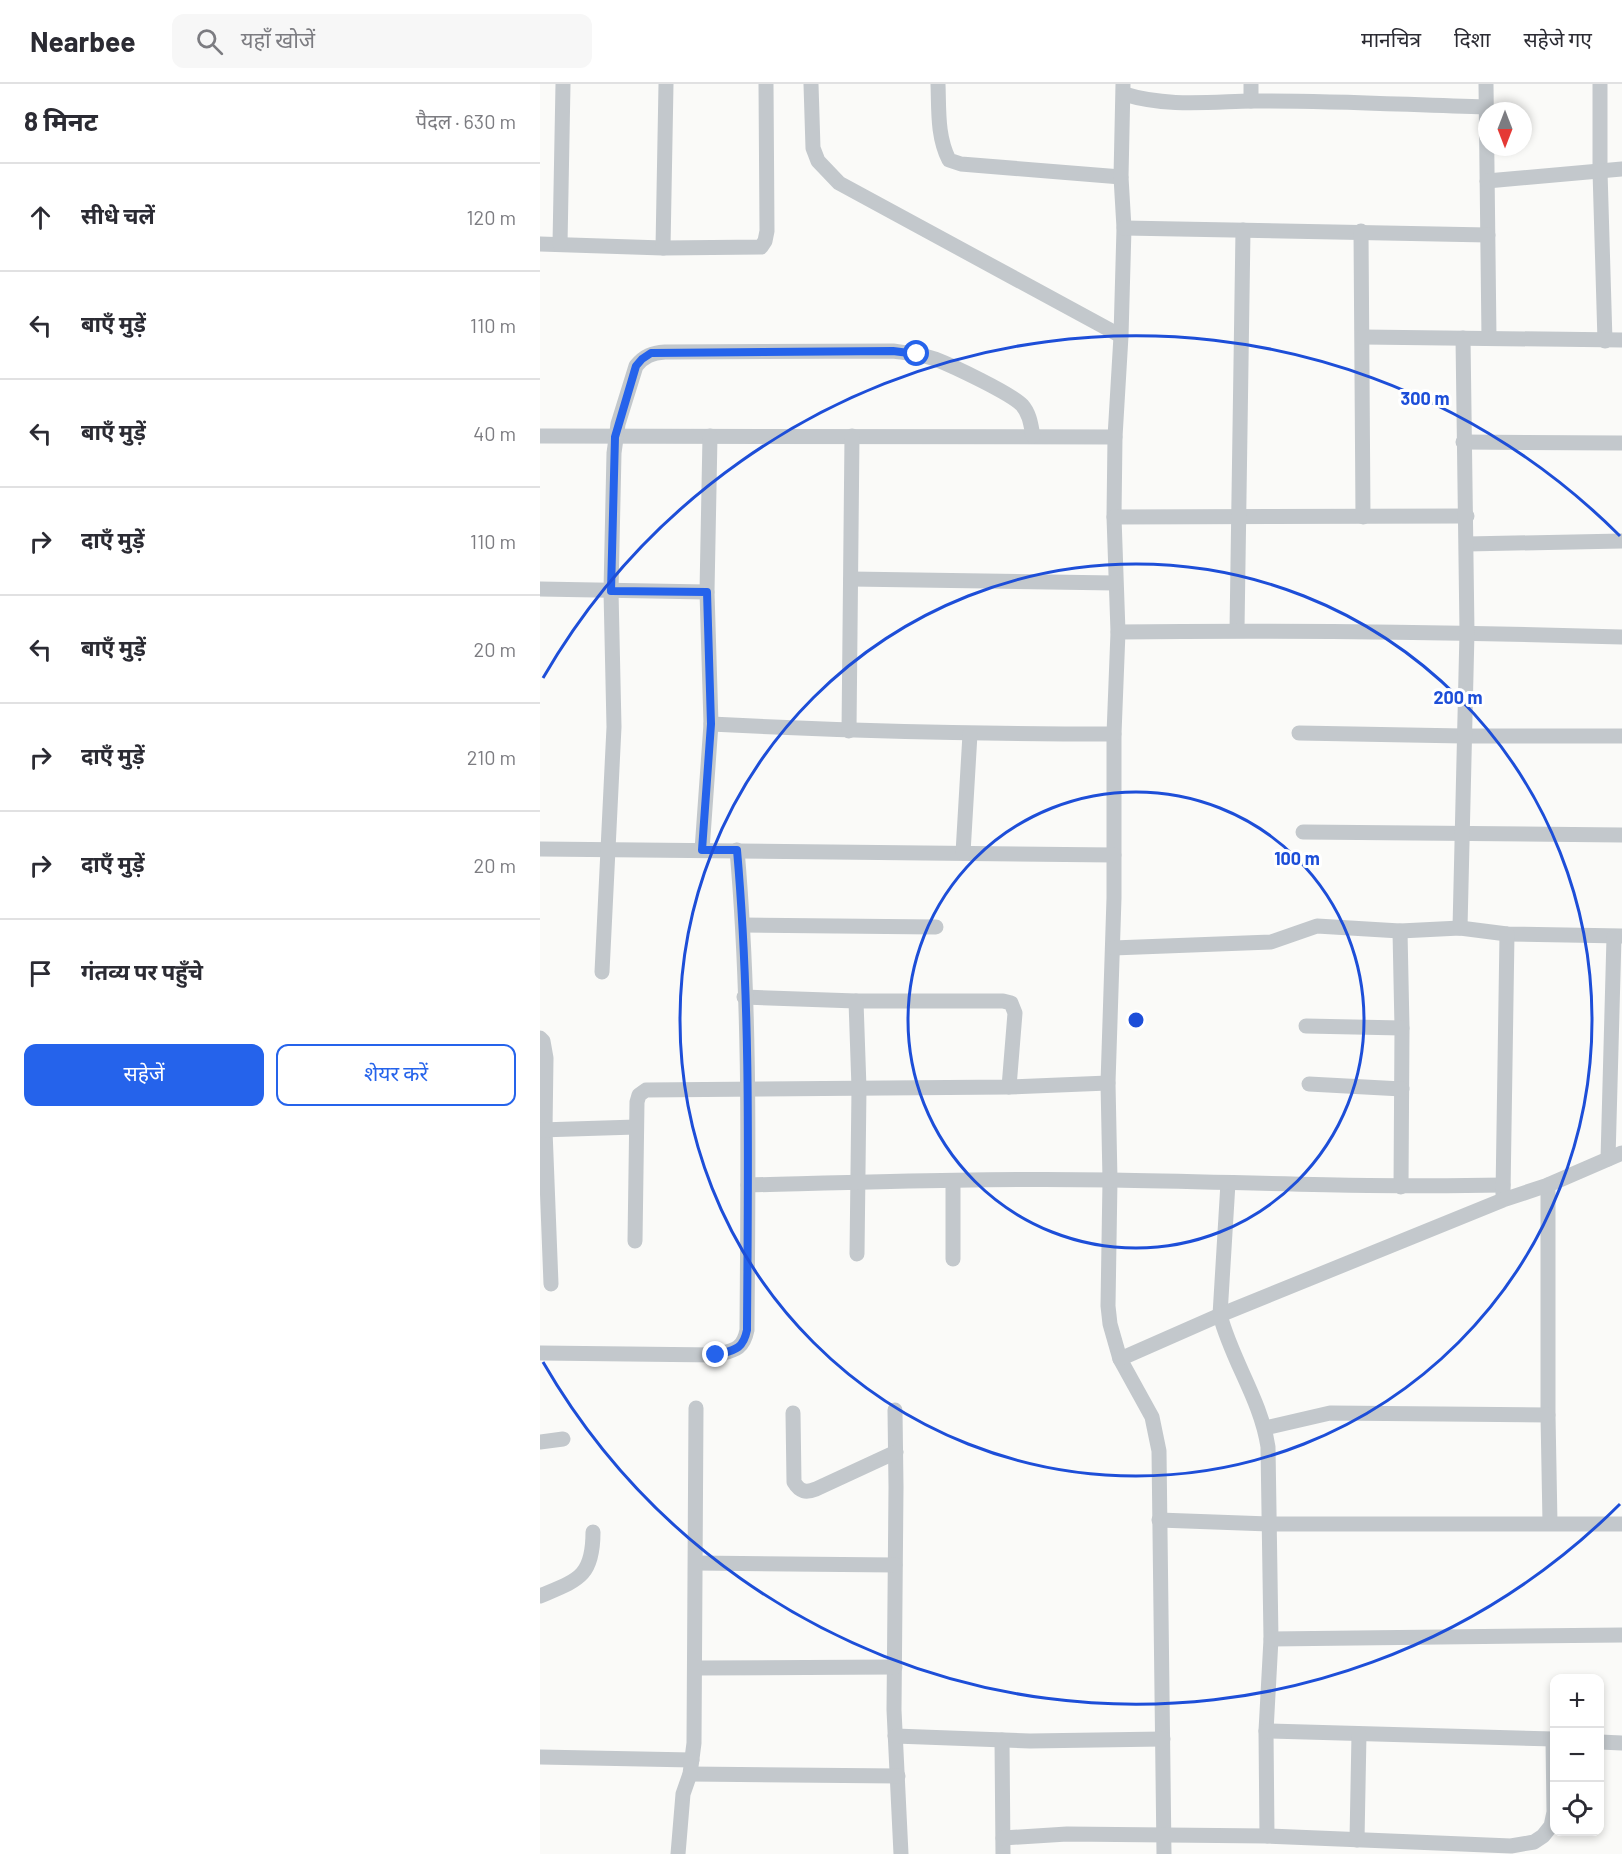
<!DOCTYPE html>
<html lang="hi">
<meta charset="utf-8">
<style>
:root{--surface:#fff;--page:#f7f7f7;--text:#2b2b33;--muted:#7c7c81;--line:#e1e1e2;--accent:#2563eb}
body{margin:0;font-family:Barlow,"Noto Sans Devanagari",sans-serif;background:var(--page);color:var(--text)}
.controls{position:absolute;right:18px;bottom:18px;display:grid;overflow:hidden;border-radius:12px;box-shadow:0 3px 9px #0003}
.controls button{width:54px;height:54px;display:grid;place-items:center;padding:0;border:0;border-bottom:2px solid var(--line);background:var(--surface);color:var(--text);font:30px sans-serif}
.compass{position:absolute;left:938px;top:18px;width:54px;height:54px;border-radius:50%;background:var(--surface);box-shadow:0 3px 9px #0003;rotate:180deg}
.stop{position:absolute;width:18px;height:18px;margin:-14px;border:4px solid #2563eb;border-radius:50%;background:#fff}
.stop.end{background:#2563eb;border-color:#fff;box-shadow:0 2px 6px #0008}
.list{margin:0;padding:0;list-style:none}
h2{display:flex;justify-content:space-between;align-items:center;height:78px;margin:0;padding:0 24px;font-size:26px}
h2 small{font-size:20px;font-weight:400;color:var(--muted)}
.list li{display:grid;grid-template-columns:39px 1fr auto;gap:18px;align-items:center;box-sizing:border-box;height:108px;padding:0 24px;border-top:2px solid var(--line)}
.list b{display:block;font-size:22px;white-space:nowrap}
.list em{font-size:20px;font-style:normal;color:var(--muted)}
.actions{display:flex;gap:12px;padding:18px 24px}
.actions a{flex:1;padding:14px 0;border:2px solid var(--accent);border-radius:12px;text-align:center;font-size:21px;color:var(--accent)}
.actions .main{background:var(--accent);color:#fff}
.icon{flex:none;width:33px;height:33px;fill:none;stroke:currentColor;stroke-width:2;stroke-linecap:round;stroke-linejoin:round}
.map{position:relative;flex:none;width:1082px;height:1770px;overflow:hidden}
header{display:flex;align-items:center;gap:36px;box-sizing:border-box;height:84px;padding:0 30px;background:var(--surface);border-bottom:2px solid var(--line)}
header strong{font-size:28px}
nav{display:flex;gap:33px;margin-inline-start:auto;font-size:21px}
.search{width:420px;height:54px;background:var(--page);display:flex;align-items:center;gap:15px;box-sizing:border-box;padding:0 21px;border-radius:12px;color:var(--muted);font-size:22px}
main{display:flex}
aside{flex:1;background:var(--surface)}
.map>svg:first-child{display:block}
.lines{fill:none;stroke-linecap:round;stroke-linejoin:round}
.minor{stroke:#c3c8cc;stroke-width:15}
.route{stroke:#2563eb;stroke-width:8}
.ring{fill:none;stroke:#1d4ed8;stroke-width:3}
.centre{fill:#1d4ed8;stroke:#fff;stroke-width:3}
.ring-label{font-size:18px;text-anchor:middle;font-weight:bold;fill:#1d4ed8;stroke:#fff;stroke-width:6;stroke-linejoin:round;paint-order:stroke}
</style>
<header>
<strong>Nearbee</strong>
<div class="search"><svg class="icon" aria-label="search" viewBox="0 0 24 24"><circle cx="10" cy="10" r="6"/><path d="M15 15l6 6"/></svg>यहाँ खोजें</div>
<nav><a>मानचित्र</a><a>दिशा</a><a>सहेजे गए</a></nav>
</header>
<main>
<aside>
<h2>8 मिनट<small>पैदल · 630 m</small></h2>
<ul class="list">
<li><svg class="icon" aria-label="ahead" viewBox="0 0 24 24"><path d="M12 20V5M6 11l6-6 6 6"/></svg><div><b>सीधे चलें</b></div><em>120 m</em></li>
<li><svg class="icon" aria-label="left" viewBox="0 0 24 24"><path d="M17 20v-9H6M10 6l-5 5 5 5"/></svg><div><b>बाएँ मुड़ें</b></div><em>110 m</em></li>
<li><svg class="icon" aria-label="left" viewBox="0 0 24 24"><path d="M17 20v-9H6M10 6l-5 5 5 5"/></svg><div><b>बाएँ मुड़ें</b></div><em>40 m</em></li>
<li><svg class="icon" aria-label="right" viewBox="0 0 24 24"><path d="M7 20v-9h11M14 6l5 5-5 5"/></svg><div><b>दाएँ मुड़ें</b></div><em>110 m</em></li>
<li><svg class="icon" aria-label="left" viewBox="0 0 24 24"><path d="M17 20v-9H6M10 6l-5 5 5 5"/></svg><div><b>बाएँ मुड़ें</b></div><em>20 m</em></li>
<li><svg class="icon" aria-label="right" viewBox="0 0 24 24"><path d="M7 20v-9h11M14 6l5 5-5 5"/></svg><div><b>दाएँ मुड़ें</b></div><em>210 m</em></li>
<li><svg class="icon" aria-label="right" viewBox="0 0 24 24"><path d="M7 20v-9h11M14 6l5 5-5 5"/></svg><div><b>दाएँ मुड़ें</b></div><em>20 m</em></li>
<li><svg class="icon" aria-label="arrive" viewBox="0 0 24 24"><path d="M6 21V4h12l-3 4 3 4H6"/></svg><div><b>गंतव्य पर पहुँचे</b></div></li>
</ul>
<div class="actions"><a class="main">सहेजें</a><a>शेयर करें</a></div>
</aside>
<div class="map">
<svg width="1082" height="1770" viewBox="0 0 1082 1770">
<rect width="100%" height="100%" fill="#fafaf8"/>
<g class="lines">
<g class="minor">
<path d="M271,0L273,64L278,77L299,99L581,252"/>
<path d="M398,0C399,26 397,52 409,76L421,80L581,93"/>
<path d="M583,0L581,93L584,144L581,252L575,353L574,433L578,548L574,650V814L568,999L570,1096L568,1222L570,1240L580,1275L612,1333L619,1367L624,1770"/>
<path d="M711,0V17"/>
<path d="M946,0L949,254"/>
<path d="M1060,0V87L1065,257"/>
<path d="M584,10C626,23 668,18 712,17C790,16 868,21 946,23"/>
<path d="M947,97L1082,85"/>
<path d="M584,144L948,151"/>
<path d="M821,147L823,433"/>
<path d="M0,160L123,164L221,163L225,157L227,147L226,0"/>
<path d="M20,160L23,0"/>
<path d="M123,164L126,0"/>
<path d="M823,253L1082,256"/>
<path d="M0,352L575,353"/>
<path d="M923,358L1082,359"/>
<path d="M574,433L927,432"/>
<path d="M927,460L1082,457"/>
<path d="M311,495L575,499"/>
<path d="M0,505L167,508"/>
<path d="M697,546L703,146"/>
<path d="M578,548C746,546 914,548 1082,553"/>
<path d="M171,640C305,647 439,650 574,650"/>
<path d="M309,647L312,352"/>
<path d="M759,649L923,652H1082"/>
<path d="M763,748L1082,751"/>
<path d="M0,765L574,771"/>
<path d="M162,766L171,640L167,508L170,352"/>
<path d="M423,769L430,650"/>
<path d="M203,841L396,843"/>
<path d="M920,844L927,548L923,254"/>
<path d="M860,847L862,944L861,1103"/>
<path d="M573,864L731,858L777,842L860,847L920,844L967,850L1082,852"/>
<path d="M62,888L74,643L71,507L74,369L78,340L96,282C104,272 112,269 125,268L353,267C367,269 381,270 395,275C413,282 470,309 482,321C490,330 491,342 493,352"/>
<path d="M204,913L316,917H463L471,919L475,929L469,1003"/>
<path d="M316,917L319,1004L317,1170"/>
<path d="M766,942L862,944"/>
<path d="M0,954L3,957L6,974L5,1046L11,1200"/>
<path d="M769,1000L862,1005"/>
<path d="M0,1046L96,1043"/>
<path d="M1068,1075L1074,853"/>
<path d="M413,1097V1175"/>
<path d="M688,1099L680,1231C692,1277 721,1316 728,1363L731,1555L726,1647L727,1752"/>
<path d="M208,1101C329,1098 451,1094 572,1096C703,1098 833,1104 963,1101"/>
<path d="M1008,1101V1331L1010,1439"/>
<path d="M963,1110L967,850"/>
<path d="M95,1157L97,1018L99,1011L106,1006L469,1003L568,999"/>
<path d="M0,1269L176,1271C194,1266 203,1266 207,1246C208,1086 211,926 197,766"/>
<path d="M580,1275L680,1231L963,1116L1008,1101L1082,1069"/>
<path d="M355,1326L356,1403L354,1626L361,1770"/>
<path d="M253,1329L254,1398C260,1408 266,1409 276,1405L356,1368"/>
<path d="M725,1344L790,1329L1008,1331"/>
<path d="M0,1358L23,1355"/>
<path d="M619,1436L729,1440H1082"/>
<path d="M156,1479L355,1481"/>
<path d="M0,1512C38,1496 53,1493 53,1448"/>
<path d="M731,1555L1082,1551"/>
<path d="M155,1584L355,1583"/>
<path d="M726,1647L1014,1655"/>
<path d="M355,1652L490,1657L623,1655"/>
<path d="M462,1656L463,1770"/>
<path d="M1060,1658L1082,1659"/>
<path d="M0,1673L152,1676"/>
<path d="M150,1690L358,1692"/>
<path d="M463,1754L527,1750L727,1752L971,1762L994,1758L1003,1752L1011,1742L1014,1728L1013,1655"/>
<path d="M817,1756L819,1650"/>
<path d="M138,1770L143,1710L150,1690L154,1659L156,1324"/>
</g>
</g>
<g class="lines">
<path class="route" d="M176,1271C194,1266 203,1266 207,1246C208,1086 211,926 197,766H162L171,640L167,508L71,507L75,353L96,282L102,275L111,269L353,267L377,270"/>
</g>
<g class="ring">
<circle cx="596" cy="936" r="228"/>
<circle cx="596" cy="936" r="456"/>
<path d="M1080 1420A685 685 0 0 1 3 1278M3 594A685 685 0 0 1 1080 452"/>
</g>
<circle cx="596" cy="936" r="9" class="centre"/>
<g class="ring-label">
<text x="885" y="321">300 m</text>
<text x="918" y="620">200 m</text>
<text x="757" y="781">100 m</text>
</g>
</svg>
<div class="controls">
<button>+</button>
<button>−</button>
<button><svg class="icon" aria-label="locate" viewBox="0 0 24 24"><circle cx="12" cy="12" r="6"/><path d="M12 2v4M12 18v4M2 12h4M18 12h4"/></svg></button>
</div>
<svg class="compass" viewBox="-18 -18 36 36"><path d="M0-13l5 13h-10z" fill="#e53935"/><path d="M0 13l5-13h-10z" fill="#7c7c81"/></svg>
<div class="stop" style="left:377px;top:270px"></div>
<div class="stop end" style="left:176px;top:1271px"></div>
</div>
</main>
